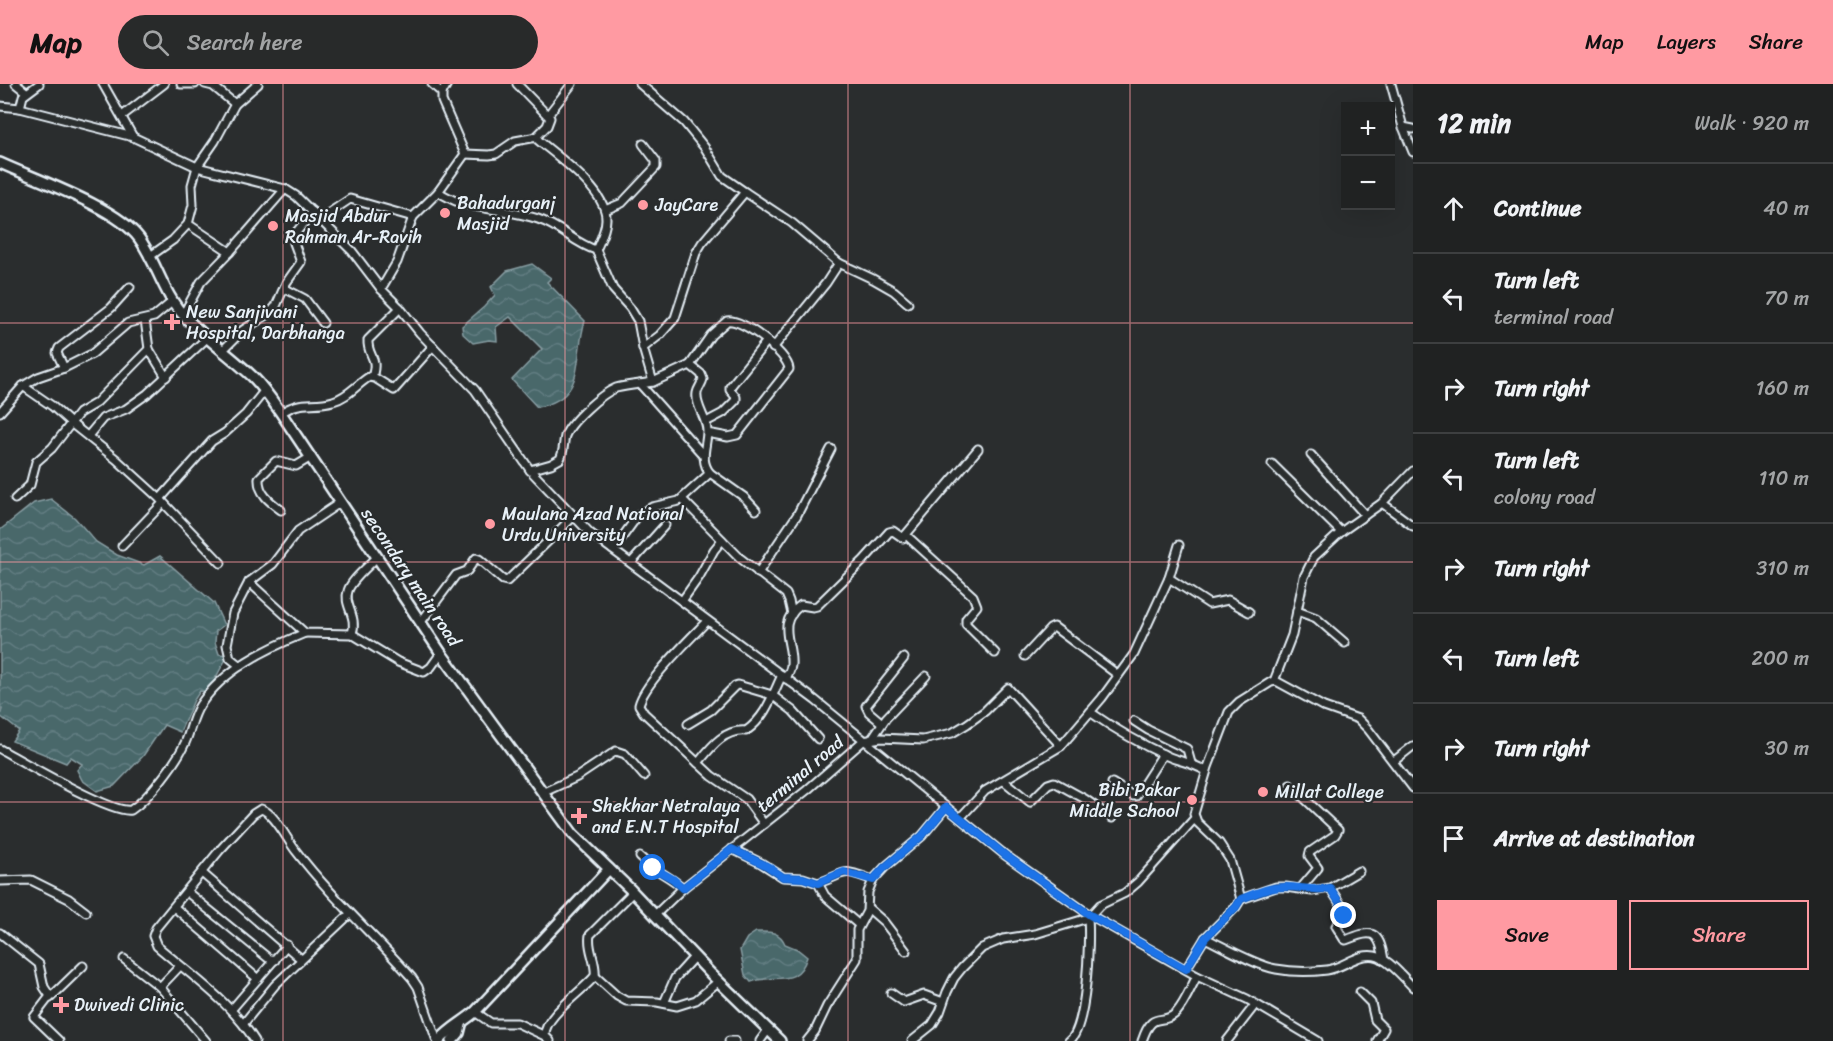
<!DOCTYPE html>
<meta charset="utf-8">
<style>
:root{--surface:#202222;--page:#282a2a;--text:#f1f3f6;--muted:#a2a4a5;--line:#3d3f40;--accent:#ff9aa2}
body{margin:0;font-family:Sriracha,sans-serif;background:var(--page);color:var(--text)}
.controls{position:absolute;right:18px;top:18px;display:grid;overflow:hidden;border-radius:0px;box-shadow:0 6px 24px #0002}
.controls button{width:54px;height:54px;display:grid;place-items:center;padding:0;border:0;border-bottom:2px solid var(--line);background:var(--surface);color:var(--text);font:30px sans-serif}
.stop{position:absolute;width:18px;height:18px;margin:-14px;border:4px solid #1a73e8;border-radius:50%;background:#fff}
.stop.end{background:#1a73e8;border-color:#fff;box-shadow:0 2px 6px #0008}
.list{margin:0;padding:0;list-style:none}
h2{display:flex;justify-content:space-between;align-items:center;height:78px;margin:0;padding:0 24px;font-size:26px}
h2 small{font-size:20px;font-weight:400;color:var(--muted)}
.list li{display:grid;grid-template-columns:39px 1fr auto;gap:18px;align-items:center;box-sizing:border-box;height:90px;padding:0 24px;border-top:2px solid var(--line)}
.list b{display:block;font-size:22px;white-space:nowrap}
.list p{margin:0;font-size:20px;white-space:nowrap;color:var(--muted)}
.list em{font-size:20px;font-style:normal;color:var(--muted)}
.actions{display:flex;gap:12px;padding:18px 24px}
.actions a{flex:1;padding:14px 0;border:2px solid var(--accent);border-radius:0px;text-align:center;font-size:21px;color:var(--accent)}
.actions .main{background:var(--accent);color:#111}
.icon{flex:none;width:33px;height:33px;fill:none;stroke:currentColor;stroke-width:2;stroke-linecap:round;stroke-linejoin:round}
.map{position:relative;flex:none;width:1413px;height:957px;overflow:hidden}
header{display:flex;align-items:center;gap:36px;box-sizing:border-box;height:84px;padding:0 30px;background:var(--accent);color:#111}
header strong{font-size:28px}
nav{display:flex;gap:33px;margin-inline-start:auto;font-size:21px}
.search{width:420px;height:54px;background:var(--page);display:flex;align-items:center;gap:15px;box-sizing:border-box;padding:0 21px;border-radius:33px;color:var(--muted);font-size:22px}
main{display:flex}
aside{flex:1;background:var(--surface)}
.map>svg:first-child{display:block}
.water{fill:url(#water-waves);stroke:#889ea3;stroke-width:1.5}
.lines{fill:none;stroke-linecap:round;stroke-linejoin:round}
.street-casing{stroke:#e8f1f8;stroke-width:11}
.secondary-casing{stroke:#e8f1f8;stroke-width:14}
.street{stroke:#2a2d2e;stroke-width:7}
.secondary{stroke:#2a2d2e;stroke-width:9}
.route{stroke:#1a73e8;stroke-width:8}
.grid{fill:none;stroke:#ff9aa2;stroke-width:1.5;stroke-opacity:0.55}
.poi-dot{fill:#ff9aa2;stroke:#2a2d2e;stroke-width:2}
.labels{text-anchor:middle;stroke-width:4.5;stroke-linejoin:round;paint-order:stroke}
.poi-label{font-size:18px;fill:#e8f1f8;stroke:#2a2d2e;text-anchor:start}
.street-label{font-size:18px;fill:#e8f1f8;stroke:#2a2d2e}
</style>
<header>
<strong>Map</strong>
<div class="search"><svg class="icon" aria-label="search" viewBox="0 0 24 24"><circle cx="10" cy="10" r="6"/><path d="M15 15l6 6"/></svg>Search here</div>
<nav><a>Map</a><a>Layers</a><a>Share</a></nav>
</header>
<main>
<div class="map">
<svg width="1413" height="957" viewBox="0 0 1413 957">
<defs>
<pattern id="water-waves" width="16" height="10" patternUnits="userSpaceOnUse" patternTransform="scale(1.5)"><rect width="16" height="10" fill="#48676b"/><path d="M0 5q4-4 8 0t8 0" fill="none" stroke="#627d81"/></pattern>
</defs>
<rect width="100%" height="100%" fill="#2a2d2e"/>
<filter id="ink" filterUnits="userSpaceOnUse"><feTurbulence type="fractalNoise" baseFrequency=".0167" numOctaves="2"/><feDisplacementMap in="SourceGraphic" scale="12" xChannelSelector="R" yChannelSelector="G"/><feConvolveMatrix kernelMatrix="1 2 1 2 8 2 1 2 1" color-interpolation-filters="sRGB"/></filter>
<g filter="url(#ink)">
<g class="water">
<path d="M532,180L551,194L547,198L585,237C573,274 588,314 537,323L512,296L542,265L510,233L496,243L497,257L489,256L473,259L463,250L462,242L484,223L495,211L491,203L507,187Z"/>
<path d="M51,415L75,434L96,458L117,471L144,481L160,472L214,519L224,541L216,547L215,558L219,570L228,571L208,608L200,607L194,616L180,648L164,641L143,672L114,702L97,707L82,696L77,686L82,680L71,673L66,679L12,657L19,647L0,632L2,625L0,623V446L34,419Z"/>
<path d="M756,848C768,848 779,846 785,860L797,865L807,873C797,905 774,889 751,898L745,891L740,866L747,854Z"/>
</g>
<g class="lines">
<g class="street-casing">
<g id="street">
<path d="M16,0L26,8"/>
<path d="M103,0L133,53"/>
<path d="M181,0H195"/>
<path d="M205,0L213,2L235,20"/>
<path d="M432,0L442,9"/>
<path d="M517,0L550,34L547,42L537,52L538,56C558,73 607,107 606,135C606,146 600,157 596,166L613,205L630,224L638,237L643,264L653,298"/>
<path d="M640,0L684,38L705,64L722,92L745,108"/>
<path d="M1391,0L1403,43L1413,68"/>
<path d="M0,22L20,24L133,53L197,83L285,105L296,112L352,167L381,205L400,224L420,249L475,306L530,386L590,449L815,616L1005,771L1090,831L1197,892L1247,915L1318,957"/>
<path d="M20,24L23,12L39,0"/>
<path d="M548,31L572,0"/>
<path d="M122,32L164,0"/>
<path d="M1403,43L1413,45"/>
<path d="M465,70L489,71L496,70L515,57L537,53"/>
<path d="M438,108C446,112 455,118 464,120C488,126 514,127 538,135C562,143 574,159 596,166"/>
<path d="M605,126L622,119L656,83V77L643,60"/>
<path d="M320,135L350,115L413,133"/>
<path d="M188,140L230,168"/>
<path d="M149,173L173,156L188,140L193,121L192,101L197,83L215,57L235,20L258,0"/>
<path d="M284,204L305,215L323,239"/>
<path d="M381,205L397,178L413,133L438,108L465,70L442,17V9L447,0"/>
<path d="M183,231L201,198L230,168L285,105"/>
<path d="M145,236L149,265L166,293"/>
<path d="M643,264L660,251L675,234L696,169L702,159L745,108L792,139L839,179"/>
<path d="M773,264L826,199L839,179L873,195L894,207L908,219"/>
<path d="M222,267L243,246L270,229L276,222L286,199L301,178L294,159V151L313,128"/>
<path d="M690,281L653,298L640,300L704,372"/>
<path d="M64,284L57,269L59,264L111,224L130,203"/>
<path d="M372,293C379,272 367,273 368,256L400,224"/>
<path d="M23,302L52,322L72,340L116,375L160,415L221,479"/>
<path d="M0,328L23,302L38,293L64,284L92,270L128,239L154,233L173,217"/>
<path d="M281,329C300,315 313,323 333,317C348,313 356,301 369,293L375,294L394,306L433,262"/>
<path d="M706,338L723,329L736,316V313L730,306V303L767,257"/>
<path d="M88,352L103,334L126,325L147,310L207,254"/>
<path d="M1311,371L1365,431"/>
<path d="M1272,380L1341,448"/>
<path d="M530,386L551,380L560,375C564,368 563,360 565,352C571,337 601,310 616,304C624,302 632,301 640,300"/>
<path d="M710,389L744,413L756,426"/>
<path d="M15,415L30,401L36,378L52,364L79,329L96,319L149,265"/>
<path d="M160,415L212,357L225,349L246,330L265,306"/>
<path d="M682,415L740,474L786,510L789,517L792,530"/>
<path d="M1382,419L1413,442"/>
<path d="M281,426C270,418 258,409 259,394L276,377L296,382L311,373"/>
<path d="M906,451L973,512L977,522L966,535V540L995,569"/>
<path d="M122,462L163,419"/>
<path d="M613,466L639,430L652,423L679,417L710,389C699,376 707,362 707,347C707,334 695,322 697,309C698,304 702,300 703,295L701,290L690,281L711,251L727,237C743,234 788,270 789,285L737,351L728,353L707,349"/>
<path d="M631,479L665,441"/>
<path d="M758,489L797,431L831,365"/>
<path d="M1169,494L1209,520L1228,516L1249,528"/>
<path d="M249,498L305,549L352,550L398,578L424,588L431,583L441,569"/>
<path d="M682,517L699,493L714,466L722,456"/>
<path d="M1297,527L1316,534L1345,559"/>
<path d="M707,537C690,555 644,599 639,621L644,629L712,692L746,715L764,740"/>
<path d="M421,538L456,491L467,487L476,474L479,475L503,496L507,497L574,432"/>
<path d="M352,550C358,532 343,521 348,507C351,496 370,481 377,473"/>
<path d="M1025,572L1050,545L1054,543L1118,591"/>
<path d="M240,582L230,574L227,561L233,529L249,498L273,480L298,447L341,418"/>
<path d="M786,595C788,590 791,585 791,581C793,559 775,539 801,521L813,523L817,522L864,476L889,448L893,447L903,454L978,365"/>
<path d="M1274,597L1292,551L1304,493L1314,473L1341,448L1382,419L1413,387"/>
<path d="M1090,628C1116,646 1138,659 1167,672C1181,678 1193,679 1206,687"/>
<path d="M1134,637L1148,646L1187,665L1191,679"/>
<path d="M882,639L869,628L866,622L904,574"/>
<path d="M688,640L711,626L735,602L738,601L772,611L793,627L818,655"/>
<path d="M871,656L886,634L926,592"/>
<path d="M0,665C22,677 111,730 131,726C149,714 176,679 185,659C191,646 192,633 200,621C224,585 266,565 305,549"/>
<path d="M1394,677L1413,662"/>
<path d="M698,679C711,663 724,645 746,647C766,633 772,612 782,591"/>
<path d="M1004,697L1030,718L1048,700L1054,698L1085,715L1112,734"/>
<path d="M1112,699L1133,712H1136L1163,670"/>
<path d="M1290,701L1338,746L1335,751L1310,768L1309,772L1318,784L1301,804"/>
<path d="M542,709L577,693L616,667L625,670L644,692"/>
<path d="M960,734L985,707L1061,662L1102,614L1134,570L1169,494L1179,461"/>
<path d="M732,765L761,779L783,793L803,794L818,799C849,789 838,783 873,796"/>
<path d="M640,773C653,786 670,792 683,804"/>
<path d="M202,789L301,875"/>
<path d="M0,797L31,796L69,815L86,828"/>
<path d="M818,799L825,812L859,841"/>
<path d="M1330,804L1345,827L1344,832L1336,842L1344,855L1346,856C1372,845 1379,846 1384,876"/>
<path d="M187,808L268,874L275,876"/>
<path d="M1241,815L1276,803H1286L1312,807L1330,804L1359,787"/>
<path d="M174,823L258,895"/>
<path d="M868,824L884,838L906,867"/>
<path d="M655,831L683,804L807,706L863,657L881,654L923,656L952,649L967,640L985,627L1008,604L1061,662"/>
<path d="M0,849L39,880L44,903L50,912L34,933L59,957"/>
<path d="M1205,854C1224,863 1257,882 1276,885C1292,888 1311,888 1327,886C1344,884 1360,866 1379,873C1392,879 1403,893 1413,903"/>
<path d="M124,875L160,903"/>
<path d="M180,882L160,903L206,957"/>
<path d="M1186,885L1205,854L1236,823L1241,815L1230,776L1219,759L1197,738L1194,730L1208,683L1229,628L1239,618L1271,598L1276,597L1324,623L1358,635L1368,645L1413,704"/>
<path d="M595,892L617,912L626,917L657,918L677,922L696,916L719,897"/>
<path d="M1360,908L1371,919L1375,936L1384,945L1377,957"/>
<path d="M891,909L904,918L924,911L943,918"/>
<path d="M50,914L83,882"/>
<path d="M664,919L675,894L694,873"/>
<path d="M232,925L287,861"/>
<path d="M475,928L491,939H517L545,952"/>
<path d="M244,939L275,901L350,830"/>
<path d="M255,957C232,920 196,895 163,867L157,862L153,852L156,844L219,767L253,730L261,725C274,728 287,756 296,767C331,813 374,851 412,894L418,903L437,957"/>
<path d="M550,957L545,952C543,933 582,908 595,892C597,878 587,865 590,851L633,808"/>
<path d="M729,957H735"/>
<path d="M760,957L768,946"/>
<path d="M807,957L815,947L827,922L857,875V846L867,827L868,808L873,796L885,783L922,752L946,723"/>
<path d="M912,957L932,941L940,928L947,908L954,894L962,884L982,864L1003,855L1035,850L1088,834L1100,821L1125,809L1138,798L1195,734"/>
<path d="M1069,957C1087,946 1090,856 1088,834"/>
<path d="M1142,957C1153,924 1161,943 1176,929C1185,919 1191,903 1197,892"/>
<path d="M1227,957L1255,921"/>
</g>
</g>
<g class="secondary-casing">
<g id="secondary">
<path d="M0,79C37,96 116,123 139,154C157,179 163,210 185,233C206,255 231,272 253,293C264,304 272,316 281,329L441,569L573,750L631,806L711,890L780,957"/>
<path d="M439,957C450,944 462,939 475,928L609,785"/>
<path d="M452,957L459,949L461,941"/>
</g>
</g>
<use href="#street" class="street"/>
<use href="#secondary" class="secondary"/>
</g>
</g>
<g class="lines" filter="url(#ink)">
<path class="route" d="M653,784L673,795L683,804L732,765L767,782L783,793L803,794L818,799L844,788L873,796L885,783L922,752L946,723L1005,771L1090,831L1186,885L1205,854L1236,823L1241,815C1255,810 1268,803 1283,803C1299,802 1314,808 1330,804L1345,827L1344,832"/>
</g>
<path class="grid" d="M283,0V957M565,0V957M848,0V957M1130,0V957M0,239H1413M0,478H1413M0,718H1413"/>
<g class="poi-dot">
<circle cx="643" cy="121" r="6"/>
<circle cx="445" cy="129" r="6"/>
<circle cx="273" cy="142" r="6"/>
<path d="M169 229h6v6h6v6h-6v6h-6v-6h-6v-6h6z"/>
<circle cx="490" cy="440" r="6"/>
<circle cx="1263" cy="708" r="6"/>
<circle cx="1192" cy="716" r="6"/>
<path d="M576 723h6v6h6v6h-6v6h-6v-6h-6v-6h6z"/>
<path d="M58 912h6v6h6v6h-6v6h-6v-6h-6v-6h6z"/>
</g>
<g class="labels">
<g class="poi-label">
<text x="457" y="125">Bahadurganj<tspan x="457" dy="21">Masjid</tspan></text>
<text x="655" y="127">JayCare</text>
<text x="285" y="138">Masjid Abdur<tspan x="285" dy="21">Rahman Ar-Ravih</tspan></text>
<text x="186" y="234">New Sanjivani<tspan x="186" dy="21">Hospital, Darbhanga</tspan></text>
<text x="502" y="436">Maulana Azad National<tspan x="502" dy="21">Urdu University</tspan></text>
<text x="1180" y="712" text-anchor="end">Bibi Pakar<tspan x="1180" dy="21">Middle School</tspan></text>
<text x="1275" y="714">Millat College</text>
<text x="592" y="728">Shekhar Netralaya<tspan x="592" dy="21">and E.N.T Hospital</tspan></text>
<text x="74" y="927">Dwivedi Clinic</text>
</g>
<g class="street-label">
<text transform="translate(411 493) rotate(56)" y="6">secondary main road</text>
<text transform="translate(800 690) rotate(-40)" y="6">terminal road</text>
</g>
</g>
</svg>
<div class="controls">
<button>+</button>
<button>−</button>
</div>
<div class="stop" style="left:653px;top:784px"></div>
<div class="stop end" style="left:1344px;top:832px"></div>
</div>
<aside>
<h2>12 min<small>Walk · 920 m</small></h2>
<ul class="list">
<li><svg class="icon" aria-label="ahead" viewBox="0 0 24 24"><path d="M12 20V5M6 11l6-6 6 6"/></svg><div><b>Continue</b></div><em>40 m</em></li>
<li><svg class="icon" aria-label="left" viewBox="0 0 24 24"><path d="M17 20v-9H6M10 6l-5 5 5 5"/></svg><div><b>Turn left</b><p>terminal road</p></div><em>70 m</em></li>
<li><svg class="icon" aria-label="right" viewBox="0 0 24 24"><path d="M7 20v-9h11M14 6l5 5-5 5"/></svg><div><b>Turn right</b></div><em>160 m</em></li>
<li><svg class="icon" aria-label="left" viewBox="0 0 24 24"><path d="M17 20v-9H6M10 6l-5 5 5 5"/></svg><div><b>Turn left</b><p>colony road</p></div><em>110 m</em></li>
<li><svg class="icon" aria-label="right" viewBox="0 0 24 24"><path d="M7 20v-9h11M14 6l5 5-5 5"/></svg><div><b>Turn right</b></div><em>310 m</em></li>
<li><svg class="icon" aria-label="left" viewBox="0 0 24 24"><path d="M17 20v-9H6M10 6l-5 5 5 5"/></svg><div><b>Turn left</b></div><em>200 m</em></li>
<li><svg class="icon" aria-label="right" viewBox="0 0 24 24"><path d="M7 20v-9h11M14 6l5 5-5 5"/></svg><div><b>Turn right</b></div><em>30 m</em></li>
<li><svg class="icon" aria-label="arrive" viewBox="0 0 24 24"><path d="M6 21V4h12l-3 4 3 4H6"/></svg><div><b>Arrive at destination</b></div></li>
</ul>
<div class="actions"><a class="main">Save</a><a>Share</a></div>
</aside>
</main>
